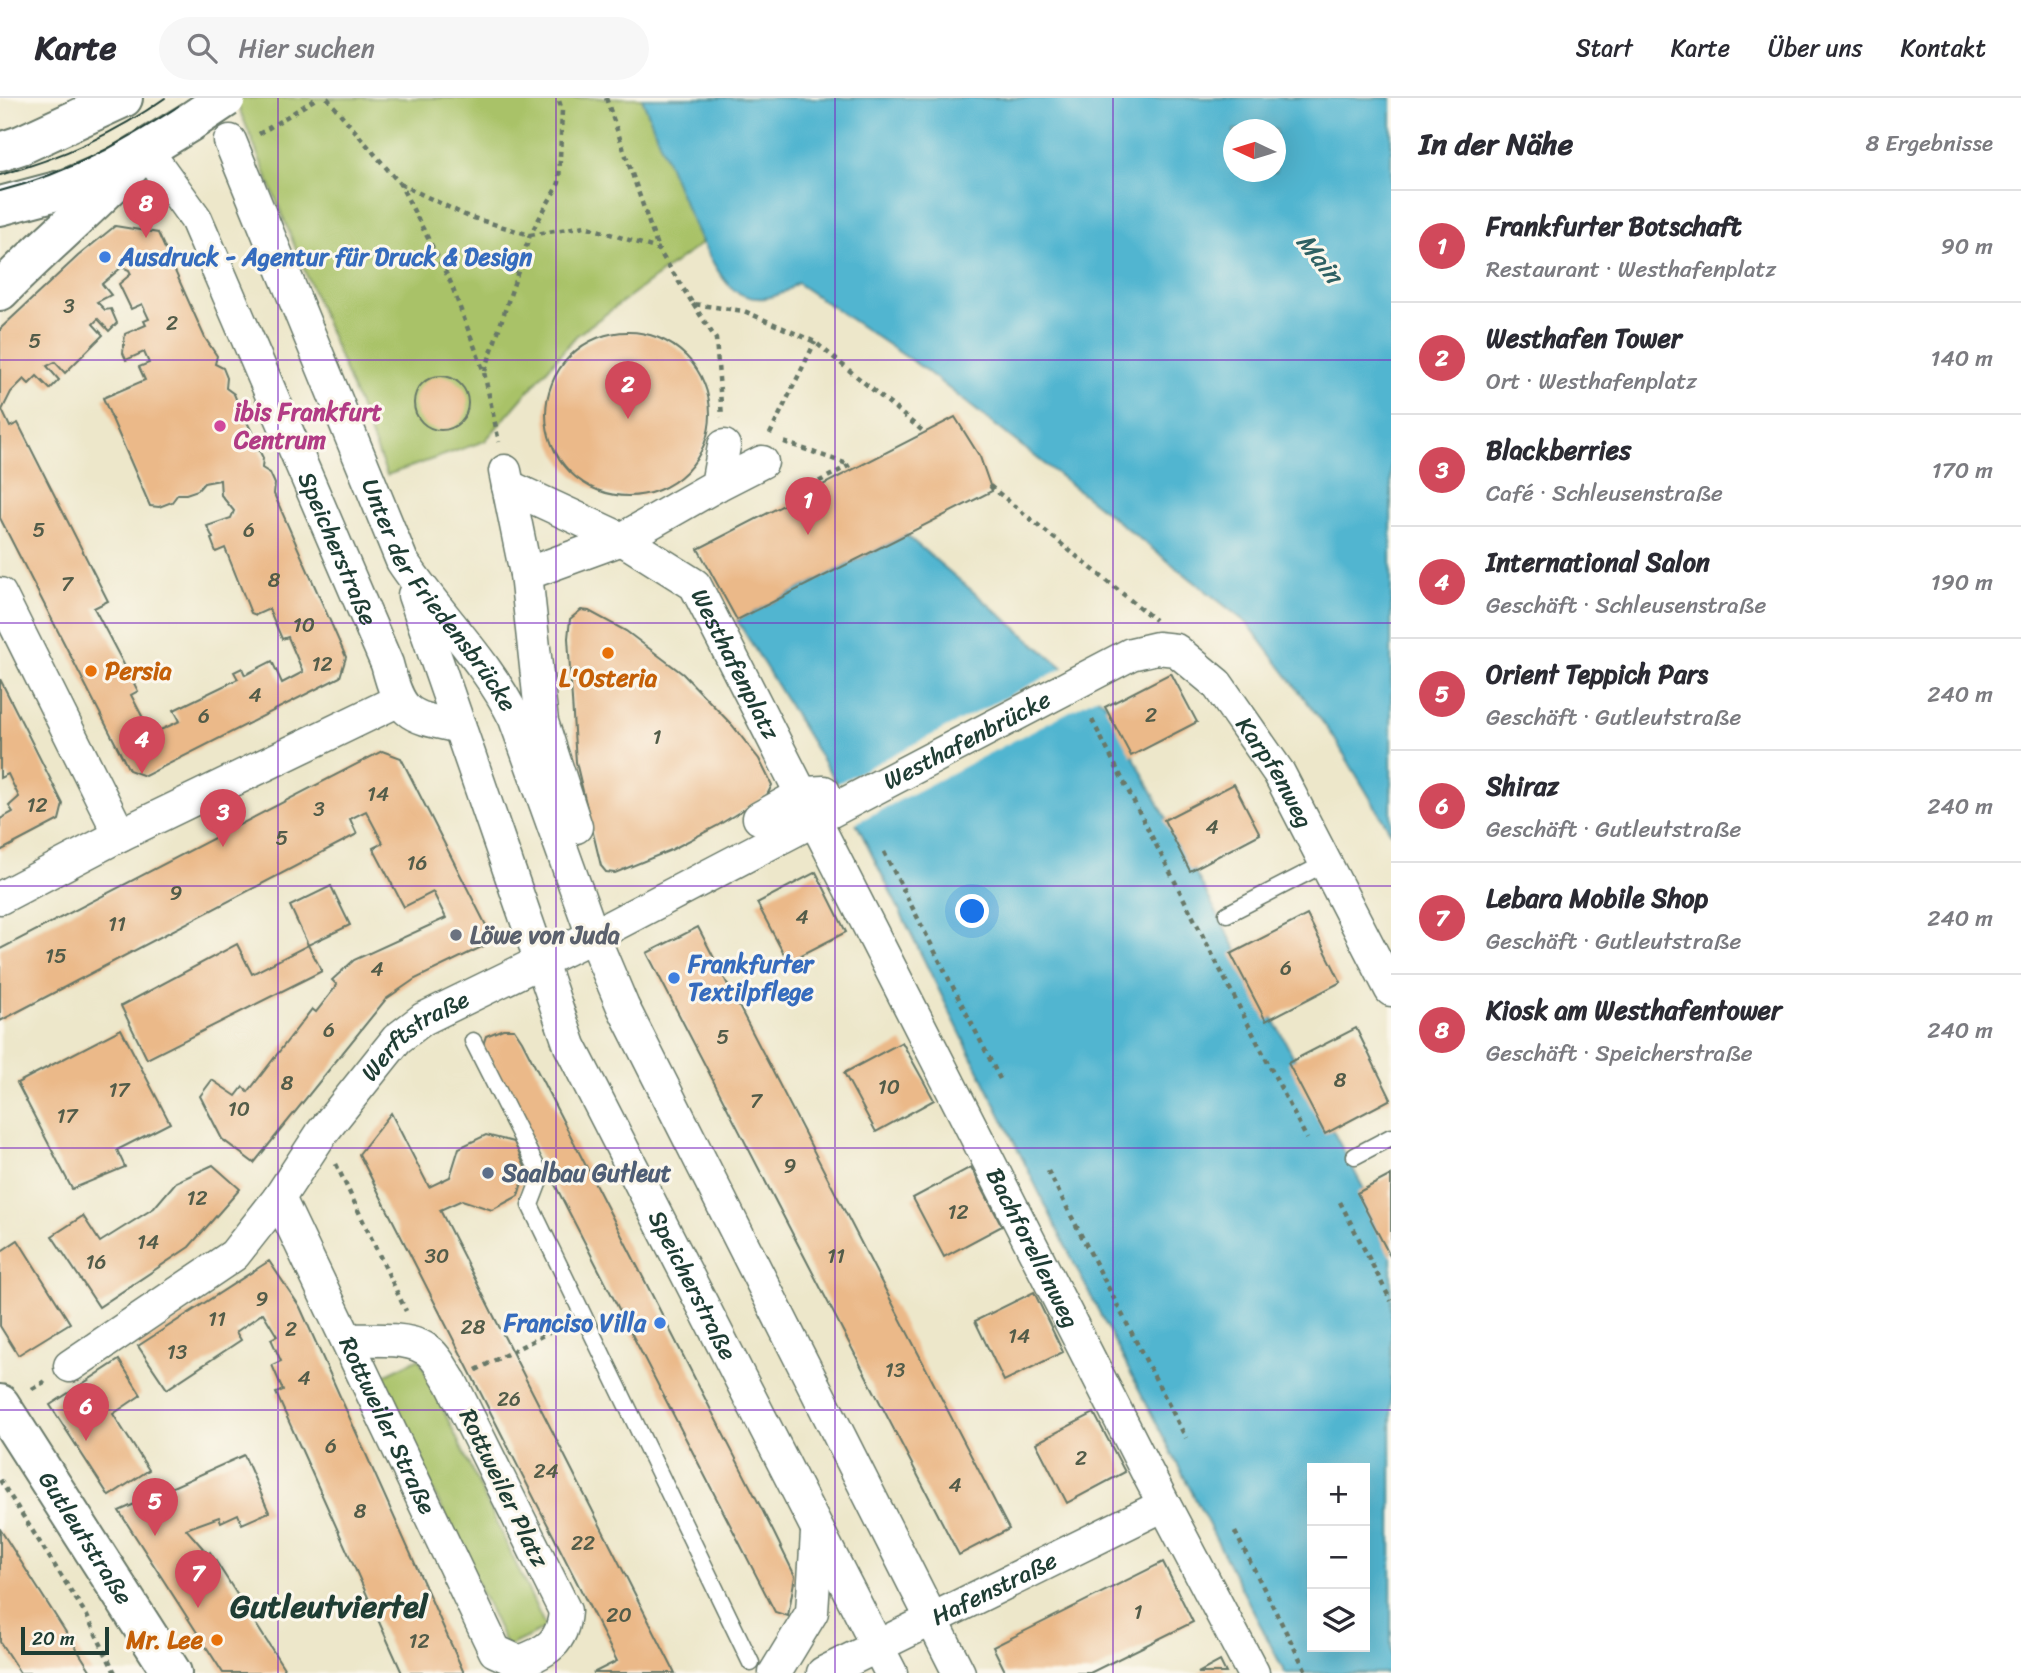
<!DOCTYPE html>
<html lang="de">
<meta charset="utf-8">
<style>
:root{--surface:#fff;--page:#f7f7f7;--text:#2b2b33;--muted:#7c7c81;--line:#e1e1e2;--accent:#d1495b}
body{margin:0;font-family:Sriracha,sans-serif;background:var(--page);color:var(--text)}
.controls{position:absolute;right:21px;bottom:21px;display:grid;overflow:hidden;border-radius:0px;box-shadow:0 7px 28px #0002}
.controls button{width:63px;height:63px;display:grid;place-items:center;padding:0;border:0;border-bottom:2px solid var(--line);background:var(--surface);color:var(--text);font:35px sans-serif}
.compass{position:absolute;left:1223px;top:21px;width:63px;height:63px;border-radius:50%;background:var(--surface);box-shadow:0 7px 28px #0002;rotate:274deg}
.scale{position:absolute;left:21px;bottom:18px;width:88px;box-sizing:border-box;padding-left:7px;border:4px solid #1f3d34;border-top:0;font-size:19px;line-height:24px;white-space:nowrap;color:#1f3d34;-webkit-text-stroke:5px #fbf7ec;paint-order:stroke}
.you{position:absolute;left:973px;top:814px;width:24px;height:24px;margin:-18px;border:5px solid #fff;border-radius:50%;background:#1a73e8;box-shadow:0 0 0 10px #1a73e833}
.badge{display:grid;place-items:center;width:46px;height:46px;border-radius:50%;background:var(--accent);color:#fff;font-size:23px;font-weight:700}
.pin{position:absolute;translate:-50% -58px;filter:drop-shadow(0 2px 4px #0008)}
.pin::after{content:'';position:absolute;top:37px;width:24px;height:21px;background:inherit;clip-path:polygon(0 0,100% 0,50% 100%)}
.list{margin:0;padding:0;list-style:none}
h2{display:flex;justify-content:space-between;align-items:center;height:91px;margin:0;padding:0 28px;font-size:30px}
h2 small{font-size:23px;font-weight:400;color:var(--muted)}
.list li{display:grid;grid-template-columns:46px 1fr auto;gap:21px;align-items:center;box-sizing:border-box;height:112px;padding:0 28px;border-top:2px solid var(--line)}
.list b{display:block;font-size:26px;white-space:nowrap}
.list p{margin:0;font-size:23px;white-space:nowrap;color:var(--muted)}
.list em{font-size:23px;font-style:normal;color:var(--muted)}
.icon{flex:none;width:38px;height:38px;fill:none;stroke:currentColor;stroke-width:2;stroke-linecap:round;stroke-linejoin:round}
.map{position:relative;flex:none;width:1391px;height:1575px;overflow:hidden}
header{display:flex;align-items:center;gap:42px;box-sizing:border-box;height:98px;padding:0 35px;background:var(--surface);border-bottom:2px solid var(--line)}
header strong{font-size:33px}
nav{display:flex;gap:38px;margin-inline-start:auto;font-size:24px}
.search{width:490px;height:63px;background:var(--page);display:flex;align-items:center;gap:18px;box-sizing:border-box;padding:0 24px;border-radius:38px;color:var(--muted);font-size:26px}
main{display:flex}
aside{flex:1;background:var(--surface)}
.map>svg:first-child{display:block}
.green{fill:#a9c268;stroke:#64804e;stroke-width:2}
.water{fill:#51b5d0;stroke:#387982;stroke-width:2;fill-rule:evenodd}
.pier{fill:#ede7ca}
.building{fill:#ebb989;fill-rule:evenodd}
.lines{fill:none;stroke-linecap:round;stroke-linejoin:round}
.lane-casing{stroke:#677868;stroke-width:19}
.street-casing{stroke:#677868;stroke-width:35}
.secondary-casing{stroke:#677868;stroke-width:42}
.primary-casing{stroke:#677868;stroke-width:42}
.path{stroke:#677868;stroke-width:4.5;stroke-dasharray:5 5;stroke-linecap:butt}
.lane{stroke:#fff;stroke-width:16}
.street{stroke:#fff;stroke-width:32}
.secondary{stroke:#fff;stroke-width:38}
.primary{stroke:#fff;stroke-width:38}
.tram{stroke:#1f3d34;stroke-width:2}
.primary-bridge-casing{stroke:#677868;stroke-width:42;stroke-linecap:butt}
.primary-bridge{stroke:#fff;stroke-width:38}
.grid{fill:none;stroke:#7b2cbf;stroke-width:2;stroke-opacity:0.55}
.shop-dot{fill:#3f7fe0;stroke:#fbf7ec;stroke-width:2.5}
.hotel-dot{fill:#d1479c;stroke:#fbf7ec;stroke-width:2.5}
.food-dot{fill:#e8710a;stroke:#fbf7ec;stroke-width:2.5}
.worship-dot{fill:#6b7280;stroke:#fbf7ec;stroke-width:2.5}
.service-dot{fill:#5c6f8a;stroke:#fbf7ec;stroke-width:2.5}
.labels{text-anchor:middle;stroke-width:6;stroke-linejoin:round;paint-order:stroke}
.number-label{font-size:21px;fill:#525c49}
.shop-label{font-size:24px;font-weight:bold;fill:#366cbe;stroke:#fbf7ec;text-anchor:start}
.hotel-label{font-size:24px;font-weight:bold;fill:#b23c85;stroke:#fbf7ec;text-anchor:start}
.street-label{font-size:24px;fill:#1f3d34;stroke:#fbf7ec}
.food-label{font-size:24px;font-weight:bold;fill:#c56008;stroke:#fbf7ec;text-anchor:start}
.worship-label{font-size:24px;font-weight:bold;fill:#5b616d;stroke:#fbf7ec;text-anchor:start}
.service-label{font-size:24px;font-weight:bold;fill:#4e5e75;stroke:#fbf7ec;text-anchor:start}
.water-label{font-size:26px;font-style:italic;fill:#2e6163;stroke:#fbf7ec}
.district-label{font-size:32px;font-weight:bold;fill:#1f3d34;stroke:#fbf7ec}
</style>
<header>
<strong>Karte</strong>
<div class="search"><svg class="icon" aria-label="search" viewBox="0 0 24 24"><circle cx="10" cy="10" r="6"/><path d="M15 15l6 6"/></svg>Hier suchen</div>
<nav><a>Start</a><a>Karte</a><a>Über uns</a><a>Kontakt</a></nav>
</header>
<main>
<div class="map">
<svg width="1391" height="1575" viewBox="0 0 1391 1575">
<rect width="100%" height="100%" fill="#fbf7ec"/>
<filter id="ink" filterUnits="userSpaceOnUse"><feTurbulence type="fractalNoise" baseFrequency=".0143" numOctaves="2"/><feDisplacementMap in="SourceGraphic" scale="14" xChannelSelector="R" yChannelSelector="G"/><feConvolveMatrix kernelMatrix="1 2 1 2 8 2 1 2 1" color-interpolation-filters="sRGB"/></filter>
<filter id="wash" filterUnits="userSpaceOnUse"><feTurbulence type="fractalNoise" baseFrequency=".00686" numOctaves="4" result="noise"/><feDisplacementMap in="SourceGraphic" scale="28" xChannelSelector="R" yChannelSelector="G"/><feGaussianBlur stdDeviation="1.57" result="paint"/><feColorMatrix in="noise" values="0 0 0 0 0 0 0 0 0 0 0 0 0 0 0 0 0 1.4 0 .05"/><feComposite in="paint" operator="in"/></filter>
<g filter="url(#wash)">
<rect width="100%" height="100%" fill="#ede7ca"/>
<g class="green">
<path d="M235,0H642L702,145L576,238L485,343L387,377Z"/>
<path d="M419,1260L546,1530L507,1549L380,1279Z"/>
</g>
<g class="water">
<path d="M642,0H1391V735L1333,638L1248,526L924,271L797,185C780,200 755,207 734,192C704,169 659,41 642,0ZM1234,32H1276V74H1234Z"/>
<path d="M906,437L1105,605L1391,1142V1575H1285L1078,1173L837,686L737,522ZM1312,1370H1365V1549H1312Z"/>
</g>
<path class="pier" d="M1067,568L1101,597L854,726L834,687Z"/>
<g id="blocks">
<g class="building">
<path d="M115,128L158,135L205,240L217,258L215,266L223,270L227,280L226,290L234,296L239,308L238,316L246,322L252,334L250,343L257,348L263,360L262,370L270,375L275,386L274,396L346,559L340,579L145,678L129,672L0,420V231L78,158ZM122,169L129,172L131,176L119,186L131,211L142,206L149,221L144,223L146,227L125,236L123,255L126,262L144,254L149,265L139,269L145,282L103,300L150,408L159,409L172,404L178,396H186L198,392L204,385L220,382L221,397L234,413L231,420L207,428L213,440L211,441L216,454L225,450L251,515L256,517L269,511L282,541L288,539L303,574L282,585L272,563L245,577L242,570L234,574L238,581L174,612L180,623L156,634L151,630L144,633L139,623L143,620L131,597L138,593L94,510L108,503L18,325L10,329L2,312L11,294L24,281L29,286L37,278L50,291L59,282L47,268L55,264L65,275L103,237L93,226L98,221L109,233L117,225L111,211L105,212L97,204L111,197L102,186Z"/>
<circle cx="628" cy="316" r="82"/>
<circle cx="441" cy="305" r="27"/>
<path d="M955,319L980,359L992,393L737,522L698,451Z"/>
<path d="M581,512L589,513L626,533L683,576L732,627L759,661L772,687L767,697L717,728L671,752L615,775L606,774L601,768L576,664L568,540L570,521Z"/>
<path d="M1171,575L1197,624L1131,658L1105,609Z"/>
<path d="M0,581L63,706L59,722L0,753V721L13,714L9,708L19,699L8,676L0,680Z"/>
<path d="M382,653L401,660L494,843L415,881L386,901L254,1065L222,1041L200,998L212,982L236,998L243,989L248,994L312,911L316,914L337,887L332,882L354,862L446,820L433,794L404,809L373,750L383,745L366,713L350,721L357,736L0,923V851Z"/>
<path d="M1234,686L1260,736L1190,773L1164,722Z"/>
<path d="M816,774L846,834L788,864L757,805Z"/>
<path d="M331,788L350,827L308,847L290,808Z"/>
<path d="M1307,817L1341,884L1266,923L1231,856Z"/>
<path d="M698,829L1009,1431L959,1457L647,855Z"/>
<path d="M237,846L252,876L308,847L322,873L147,961L121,908Z"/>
<path d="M1356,930L1391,1001L1325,1036L1288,965Z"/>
<path d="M121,931L170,1025L117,1052L125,1069L72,1091L17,985Z"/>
<path d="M503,931H514L522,943L774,1435L795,1478L788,1518L775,1514L483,947L486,938Z"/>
<path d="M902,944L934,1002L876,1034L844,975Z"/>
<path d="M391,1015L429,1089L450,1079L459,1050L486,1037L514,1044L526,1071L518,1098L492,1112L462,1102L440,1112L675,1575H593L617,1563L359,1056Z"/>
<path d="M213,1067L240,1091L189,1149L99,1209L52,1138L83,1118L100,1144L154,1110L176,1084Z"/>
<path d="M971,1069L1002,1128L944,1159L913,1100Z"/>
<path d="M1391,1077V1160L1357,1095Z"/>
<path d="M18,1142L70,1225L18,1257L0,1228V1154Z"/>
<path d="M269,1163L300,1209L464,1575H402L276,1295L283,1292L272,1267L281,1263L271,1241L277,1238L263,1215L236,1234L241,1242L167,1291L138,1248Z"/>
<path d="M1034,1194L1063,1254L1004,1283L975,1223Z"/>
<path d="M119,1262L141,1297L113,1316L149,1372L109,1398L50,1307Z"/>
<path d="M1094,1315L1125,1374L1067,1405L1036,1345Z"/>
<path d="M244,1357L269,1414L242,1426L238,1416L221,1424L219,1419L186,1431L208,1456L210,1454L287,1575H223L119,1413Z"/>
<path d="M0,1431L92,1575H20L0,1544Z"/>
<path d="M1163,1464L1193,1524L1090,1575H1006L993,1549Z"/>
<path d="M1220,1563L1226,1575H1198Z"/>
</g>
</g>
</g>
<g filter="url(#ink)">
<use href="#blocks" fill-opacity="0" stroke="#677868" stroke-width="2"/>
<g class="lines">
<g class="lane-casing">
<g id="lane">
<path d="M1227,816L1326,765"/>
<path d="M473,943L541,1078L530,1107L751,1565"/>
<path d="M1355,1058L1391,1039"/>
</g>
</g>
<g class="street-casing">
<g id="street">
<path id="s1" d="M230,43L402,463C438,517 487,563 515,621L593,838L623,909L959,1575"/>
<path id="s2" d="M146,52L196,121L387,566C401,619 408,618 460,629"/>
<path d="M505,373L526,476L542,624L576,729"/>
<path d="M717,387L762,364"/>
<path id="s3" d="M508,388L622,441L695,487L1146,1372L1253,1575"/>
<path d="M526,476L622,441L717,387L724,348"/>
<path d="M0,496L120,737"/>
<path id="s4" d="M414,497L570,948L891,1575"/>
<path d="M759,720L804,695L824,694"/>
<path d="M0,800L120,737L397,603"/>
<path id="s5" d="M279,1100L495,1553L519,1564C547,1554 563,1544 565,1513L451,1284C444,1274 436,1256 424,1250C406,1239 369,1242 348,1242"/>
<path id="s6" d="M70,1268L234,1157L279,1100L321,1036L397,941L423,921L593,838L1131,556L1157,550L1176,552L1217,586L1279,675L1391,892"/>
<path d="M775,1575L812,1514L817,1435"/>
<path id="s7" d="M823,1575L1164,1407"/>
</g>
</g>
<g class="secondary-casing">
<g id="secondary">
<path d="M0,193C46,146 97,104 142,56"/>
<path id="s8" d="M0,1306L172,1575"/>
</g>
</g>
<g class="primary-casing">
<g id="primary">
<path d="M0,54L21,47L123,0"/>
<path d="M0,108L68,90L115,70L190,24"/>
</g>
</g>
<g class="path">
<path d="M327,0L400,86L450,183L484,274L499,344"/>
<path d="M606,0L658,151"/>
<path d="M259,36L317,0"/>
<path d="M400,86L467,118L530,137L585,128L658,151L693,206L744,213L815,244L925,335"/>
<path d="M693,206L716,241L722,319"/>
<path d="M485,273L530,137L559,85L562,12L558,0"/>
<path d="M770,336L815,244"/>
<path d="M784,344L850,367L786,401"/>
<path d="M990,388L1155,522"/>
<path d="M1092,622L1307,1041"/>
<path d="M884,754L1001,983"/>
<path d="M336,1066L406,1213"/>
<path d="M1048,1073L1186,1340"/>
<path d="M1340,1104L1391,1203"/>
<path d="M476,1272L565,1226"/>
<path d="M32,1291L46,1283"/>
<path d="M0,1382L87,1518L115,1575"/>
<path d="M1235,1434L1307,1575"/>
</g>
<use href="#lane" class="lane"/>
<use href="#street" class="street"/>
<use href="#secondary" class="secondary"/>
<use href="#primary" class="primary"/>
<g class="tram">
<path d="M0,77C58,61 116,35 165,0"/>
<path d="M0,93C71,75 131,40 191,0"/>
</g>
<g class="primary-bridge-casing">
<path id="primary-bridge" d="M190,24L226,0"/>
</g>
<use href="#primary-bridge" class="primary-bridge"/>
</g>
</g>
<path class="grid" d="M278,0V1575M556,0V1575M835,0V1575M1113,0V1575M0,262H1391M0,525H1391M0,788H1391M0,1050H1391M0,1312H1391"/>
<g class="shop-dot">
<circle cx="105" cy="159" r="7"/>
<circle cx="674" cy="880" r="7"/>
<circle cx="660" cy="1225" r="7"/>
</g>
<circle class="hotel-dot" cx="220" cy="328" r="7"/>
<g class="food-dot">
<circle cx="608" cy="555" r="7"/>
<circle cx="91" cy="573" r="7"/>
<circle cx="217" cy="1542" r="7"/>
</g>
<circle class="worship-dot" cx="456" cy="837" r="7"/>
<circle class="service-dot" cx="488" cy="1075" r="7"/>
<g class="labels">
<g class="number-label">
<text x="69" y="215">3</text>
<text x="172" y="232">2</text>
<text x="35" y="250">5</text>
<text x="39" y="439">5</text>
<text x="249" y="439">6</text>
<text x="274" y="489">8</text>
<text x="67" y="493">7</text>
<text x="304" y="534">10</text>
<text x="322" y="573">12</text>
<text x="255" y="604">4</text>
<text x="1151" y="624">2</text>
<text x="204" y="625">6</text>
<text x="657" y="646">1</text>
<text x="378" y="703">14</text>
<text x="37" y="714">12</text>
<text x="319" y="718">3</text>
<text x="1212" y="736">4</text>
<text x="282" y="747">5</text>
<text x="417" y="772">16</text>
<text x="176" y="802">9</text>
<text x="802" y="826">4</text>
<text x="117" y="833">11</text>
<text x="56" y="865">15</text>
<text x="1286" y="877">6</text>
<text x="377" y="878">4</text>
<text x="329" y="939">6</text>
<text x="723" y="946">5</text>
<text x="1340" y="989">8</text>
<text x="287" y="992">8</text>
<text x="889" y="996">10</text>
<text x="119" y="999">17</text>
<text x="756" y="1010">7</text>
<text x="239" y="1018">10</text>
<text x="67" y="1025">17</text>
<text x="790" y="1075">9</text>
<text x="197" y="1107">12</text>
<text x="958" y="1121">12</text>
<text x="148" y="1151">14</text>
<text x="437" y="1165">30</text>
<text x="836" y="1165">11</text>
<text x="96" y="1171">16</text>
<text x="262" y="1208">9</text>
<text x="217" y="1228">11</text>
<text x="473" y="1236">28</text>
<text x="291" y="1238">2</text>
<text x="1019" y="1245">14</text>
<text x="177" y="1261">13</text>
<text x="895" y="1279">13</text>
<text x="304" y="1287">4</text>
<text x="509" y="1308">26</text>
<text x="331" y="1355">6</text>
<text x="1081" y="1367">2</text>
<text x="546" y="1380">24</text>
<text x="955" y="1394">4</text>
<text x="360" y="1420">8</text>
<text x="583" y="1452">22</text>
<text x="1138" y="1521">1</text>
<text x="619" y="1524">20</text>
<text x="419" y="1550">12</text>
</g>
<g class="shop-label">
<text x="119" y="167">Ausdruck - Agentur für Druck &amp; Design</text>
<text x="688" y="874">Frankfurter<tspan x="688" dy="28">Textilpflege</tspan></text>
<text x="646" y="1233" text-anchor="end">Franciso Villa</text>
</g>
<g class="hotel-label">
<text x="234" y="322">ibis Frankfurt<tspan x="234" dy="28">Centrum</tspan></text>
</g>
<g class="street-label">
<text dy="8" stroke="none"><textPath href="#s2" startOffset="444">Speicherstraße</textPath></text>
<text dy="8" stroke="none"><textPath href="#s1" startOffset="502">Unter der Friedensbrücke</textPath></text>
<text dy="8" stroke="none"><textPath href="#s3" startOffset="301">Westhafenplatz</textPath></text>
<text dy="8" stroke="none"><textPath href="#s6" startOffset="1113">Westhafenbrücke</textPath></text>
<text dy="8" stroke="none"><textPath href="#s6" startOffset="1503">Karpfenweg</textPath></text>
<text dy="8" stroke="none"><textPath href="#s6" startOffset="485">Werftstraße</textPath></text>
<text dy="8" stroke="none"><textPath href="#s3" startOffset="956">Bachforellenweg</textPath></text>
<text dy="8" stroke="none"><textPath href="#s4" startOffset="746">Speicherstraße</textPath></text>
<text dy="8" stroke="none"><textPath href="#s5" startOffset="252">Rottweiler Straße</textPath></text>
<text transform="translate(504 1390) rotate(64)" y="8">Rottweiler Platz</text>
<text dy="8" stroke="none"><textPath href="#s8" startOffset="159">Gutleutstraße</textPath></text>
<text dy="8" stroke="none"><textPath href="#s7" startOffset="191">Hafenstraße</textPath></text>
</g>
<g class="food-label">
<text x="105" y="581">Persia</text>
<text x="608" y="588" text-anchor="middle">L'Osteria</text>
<text x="203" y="1550" text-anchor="end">Mr. Lee</text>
</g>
<g class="worship-label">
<text x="470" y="845">Löwe von Juda</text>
</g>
<g class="service-label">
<text x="502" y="1083">Saalbau Gutleut</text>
</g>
<g class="water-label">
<text transform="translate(1320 160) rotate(51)" y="9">Main</text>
</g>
<g class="district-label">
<text x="329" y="1519">Gutleutviertel</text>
</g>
</g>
</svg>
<div class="controls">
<button>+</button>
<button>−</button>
<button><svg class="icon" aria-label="layers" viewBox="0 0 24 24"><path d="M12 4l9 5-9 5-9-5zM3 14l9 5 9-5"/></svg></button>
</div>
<svg class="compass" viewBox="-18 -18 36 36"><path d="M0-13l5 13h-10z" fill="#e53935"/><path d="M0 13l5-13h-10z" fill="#7c7c81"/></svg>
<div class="scale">20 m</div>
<div class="you"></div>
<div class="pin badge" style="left:808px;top:437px">1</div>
<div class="pin badge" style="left:628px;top:321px">2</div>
<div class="pin badge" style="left:223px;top:749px">3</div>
<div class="pin badge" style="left:142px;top:676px">4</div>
<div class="pin badge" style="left:155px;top:1438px">5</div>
<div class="pin badge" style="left:86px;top:1343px">6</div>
<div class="pin badge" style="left:198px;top:1510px">7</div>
<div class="pin badge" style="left:146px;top:140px">8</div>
</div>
<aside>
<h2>In der Nähe<small>8 Ergebnisse</small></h2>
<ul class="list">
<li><span class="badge">1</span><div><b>Frankfurter Botschaft</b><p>Restaurant · Westhafenplatz</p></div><em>90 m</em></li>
<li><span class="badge">2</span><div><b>Westhafen Tower</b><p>Ort · Westhafenplatz</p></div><em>140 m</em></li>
<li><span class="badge">3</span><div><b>Blackberries</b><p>Café · Schleusenstraße</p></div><em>170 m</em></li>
<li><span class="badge">4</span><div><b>International Salon</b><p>Geschäft · Schleusenstraße</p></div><em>190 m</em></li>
<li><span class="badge">5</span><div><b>Orient Teppich Pars</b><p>Geschäft · Gutleutstraße</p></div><em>240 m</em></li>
<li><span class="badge">6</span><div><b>Shiraz</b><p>Geschäft · Gutleutstraße</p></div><em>240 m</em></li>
<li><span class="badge">7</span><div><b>Lebara Mobile Shop</b><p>Geschäft · Gutleutstraße</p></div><em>240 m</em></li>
<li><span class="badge">8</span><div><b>Kiosk am Westhafentower</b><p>Geschäft · Speicherstraße</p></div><em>240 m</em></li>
</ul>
</aside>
</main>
